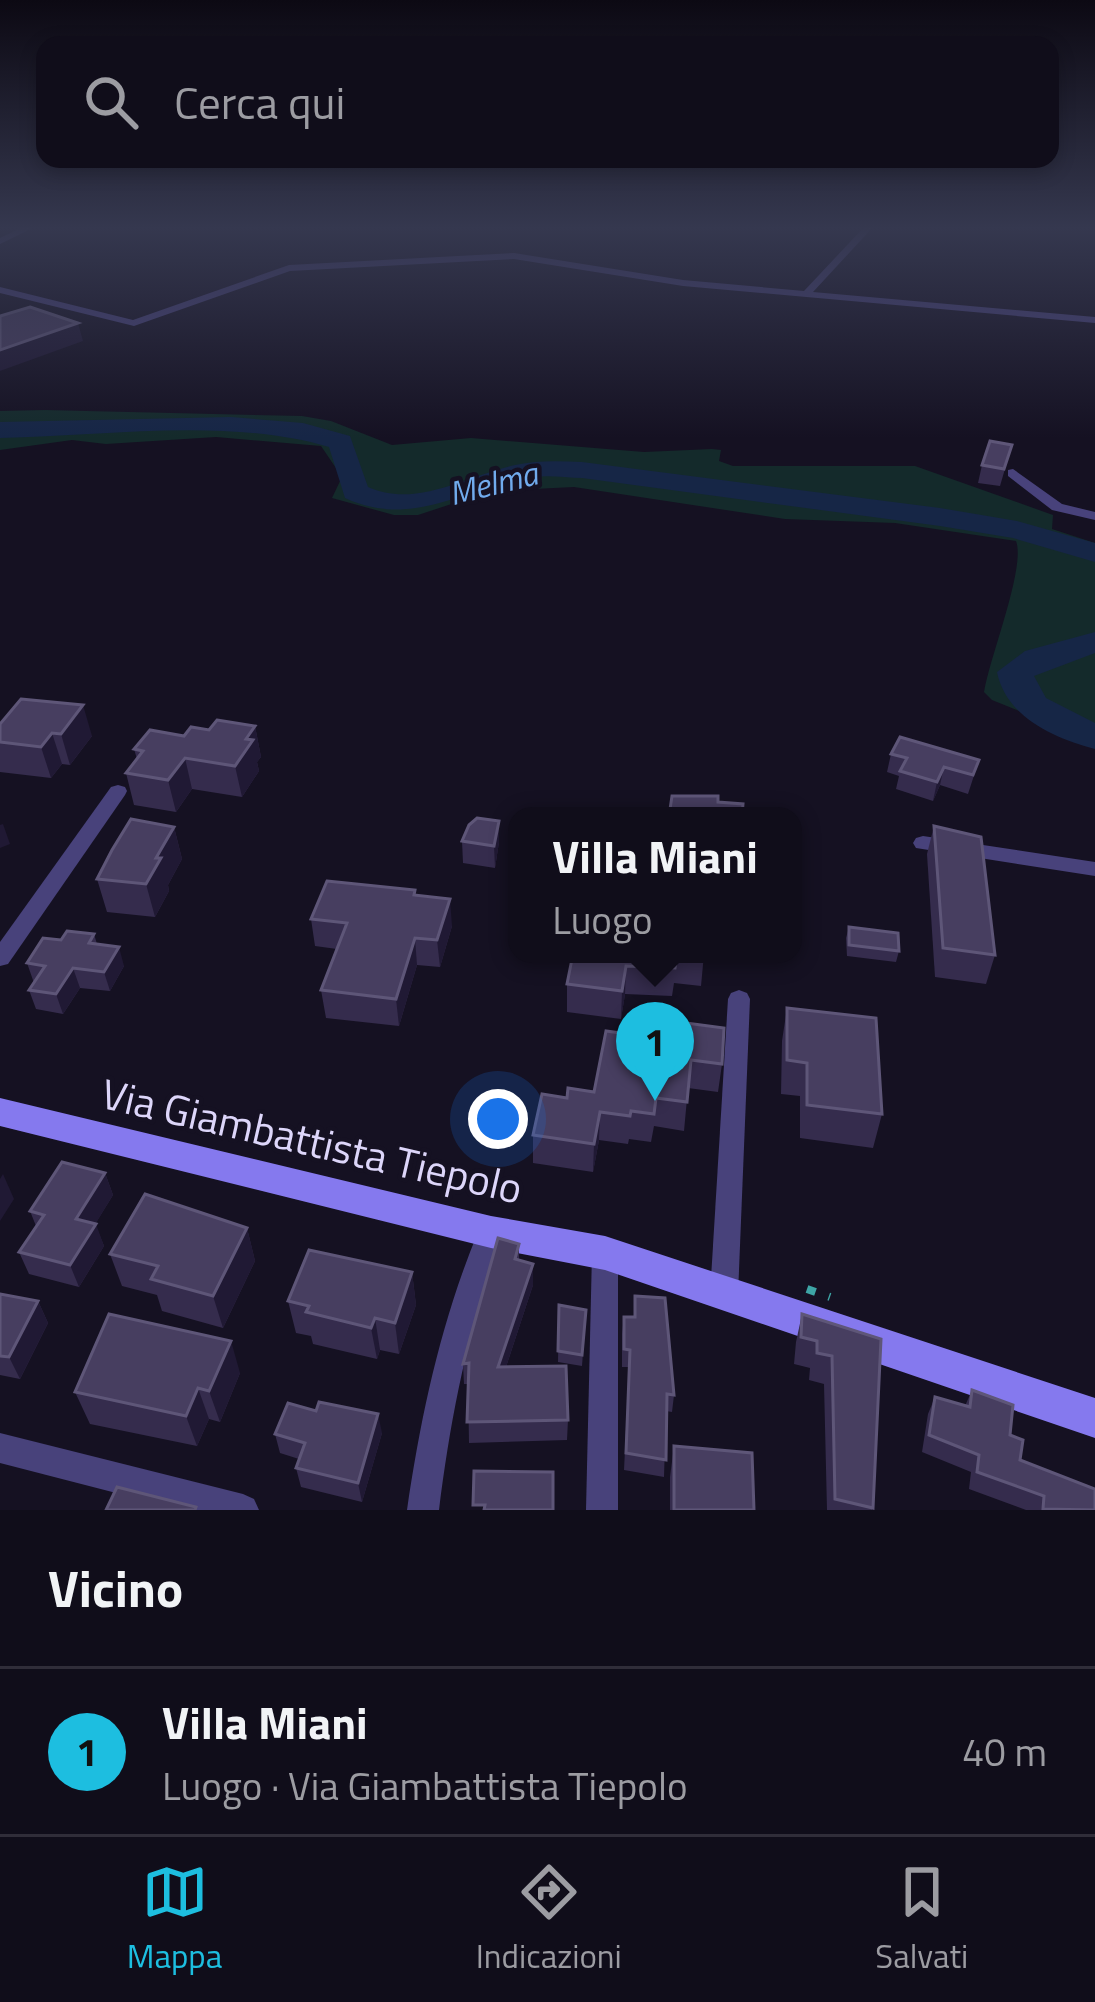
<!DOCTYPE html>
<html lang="it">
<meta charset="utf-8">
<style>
:root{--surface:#100d1a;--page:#191623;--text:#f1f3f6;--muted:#9c9ca2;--line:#302d39;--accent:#1dbee0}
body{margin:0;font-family:"Titillium Web",sans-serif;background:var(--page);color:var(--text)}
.you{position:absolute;left:498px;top:1119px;width:42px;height:42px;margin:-30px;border:9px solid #fff;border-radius:50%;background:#1a73e8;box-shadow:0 0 0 18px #1a73e833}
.badge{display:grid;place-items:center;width:78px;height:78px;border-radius:50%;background:var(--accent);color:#111;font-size:39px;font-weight:700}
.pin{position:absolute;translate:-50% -99px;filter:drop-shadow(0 3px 6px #0008)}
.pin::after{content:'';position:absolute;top:63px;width:42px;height:36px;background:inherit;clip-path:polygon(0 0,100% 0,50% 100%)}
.popup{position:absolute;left:508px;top:807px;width:294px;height:156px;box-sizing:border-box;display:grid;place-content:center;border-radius:24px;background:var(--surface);filter:drop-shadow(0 3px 9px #0005);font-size:39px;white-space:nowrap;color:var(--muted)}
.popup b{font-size:45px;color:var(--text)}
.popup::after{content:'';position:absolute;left:50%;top:100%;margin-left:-24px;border:24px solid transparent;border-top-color:var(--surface)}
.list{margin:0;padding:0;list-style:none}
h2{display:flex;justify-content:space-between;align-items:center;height:156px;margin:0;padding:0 48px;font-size:51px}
h2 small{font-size:39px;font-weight:400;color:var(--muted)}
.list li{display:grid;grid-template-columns:78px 1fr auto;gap:36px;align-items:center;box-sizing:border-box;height:168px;padding:0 48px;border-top:3px solid var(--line)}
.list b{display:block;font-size:45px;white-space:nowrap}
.list p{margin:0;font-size:39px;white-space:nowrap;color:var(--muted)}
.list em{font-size:39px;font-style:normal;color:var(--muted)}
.icon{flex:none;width:66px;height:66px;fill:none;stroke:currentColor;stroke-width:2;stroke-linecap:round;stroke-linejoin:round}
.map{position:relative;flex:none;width:1095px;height:1510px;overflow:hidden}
.search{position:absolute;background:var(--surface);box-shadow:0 6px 18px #0003;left:36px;right:36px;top:36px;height:132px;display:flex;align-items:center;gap:30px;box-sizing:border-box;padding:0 42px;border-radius:24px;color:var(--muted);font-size:45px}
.sheet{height:324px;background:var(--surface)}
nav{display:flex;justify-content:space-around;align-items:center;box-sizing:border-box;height:168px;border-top:3px solid var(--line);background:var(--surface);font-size:33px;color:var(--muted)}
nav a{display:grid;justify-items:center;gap:6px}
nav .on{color:var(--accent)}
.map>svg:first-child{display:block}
.green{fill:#142a2b}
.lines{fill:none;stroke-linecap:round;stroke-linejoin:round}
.river{fill:#162646;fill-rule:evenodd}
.path{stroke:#3ea5a6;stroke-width:8;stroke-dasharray:9 14;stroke-linecap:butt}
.street{fill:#48427b;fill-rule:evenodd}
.secondary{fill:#8579ee;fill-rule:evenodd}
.wall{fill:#352c4d}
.shaded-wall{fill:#201934}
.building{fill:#473e60;stroke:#5e5678;stroke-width:3}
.labels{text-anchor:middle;stroke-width:9;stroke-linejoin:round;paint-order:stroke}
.far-water-label{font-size:33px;font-style:italic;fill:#71abed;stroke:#151122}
.near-street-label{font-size:42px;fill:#ddd6fa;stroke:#151122}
</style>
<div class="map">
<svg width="1095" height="1510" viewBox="0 0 1095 1510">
<rect width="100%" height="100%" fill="#151122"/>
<path class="green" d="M45,410L302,416L331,421L392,445L471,438L644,452L712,449L721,450L719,461L733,466H915L1053,515L1052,529L1095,543V742L992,700L984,692C990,656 1026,567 1016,541L895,523L785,519L574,487L491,491L418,515H394L332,498L342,477L321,446L216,437L106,444L72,440L0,450V411Z"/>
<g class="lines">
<g class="river">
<path d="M231,417L303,423L350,436L368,487C416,509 468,475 515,465C538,460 559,461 582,462L940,508L1017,521L1095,543V562L1013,538L940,526L582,478C567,478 550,475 535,477C467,486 414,530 345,498L329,447C227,417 106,436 0,438V422Z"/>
<path d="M1095,632V653L1034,676L1046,698L1095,723V749C1054,738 1006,717 997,672L1025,651Z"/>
</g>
<path class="path" d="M807,1289L830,1297"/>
<g class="street">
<path d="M25,226H37L0,244V238Z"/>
<path d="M865,226H874L813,292L1095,317V323L683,286L514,259L290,271L134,326L0,293V287L133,320L289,265L514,253L683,280L804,291Z"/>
<path d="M1013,469L1062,504L1095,512V520L1052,510L1008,476V470Z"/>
<path d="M118,785L125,787L127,791L125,795L8,964L0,966V942L111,787Z"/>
<path d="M923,836L1095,862V876L916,848L913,843L916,838Z"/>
<path d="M739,990L747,993L750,999L738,1295L734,1304L724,1308L714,1304L710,1295L728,999L731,993Z"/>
<path d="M491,1220L500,1223L504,1232C469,1323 451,1414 439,1510H407C421,1414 441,1322 478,1232L482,1223Z"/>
<path d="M605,1241L615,1244L618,1253V1510H586L592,1253L595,1244Z"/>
<path d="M0,1433L243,1494L254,1499L259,1510H182L0,1463Z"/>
</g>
<path class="secondary" d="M0,1098L491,1216L605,1236L1095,1398V1438L605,1270L491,1248L0,1126Z"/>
</g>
<g class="wall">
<path d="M1007,462L1000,486L978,483L982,465Z"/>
<path d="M0,724L92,736L70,765L62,764L51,778L0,772Z"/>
<path d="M255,726L261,757L257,762L259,771L242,797L192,789L176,812L134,805L126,773L137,759L134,749L209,730Z"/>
<path d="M891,754L979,760L968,794L940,785L933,801L896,789L899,776L887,772Z"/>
<path d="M499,821V842L495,868L463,863L462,841Z"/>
<path d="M934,826L995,955L986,984L935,977L927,854Z"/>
<path d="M174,827L182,859L168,885L169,891L155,917L107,912L97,879Z"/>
<path d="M416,895L452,926L440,967L417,965L399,1026L326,1018L321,990L337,949L315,946L311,919Z"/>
<path d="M849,927L899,951L896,962L847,956L846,938Z"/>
<path d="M94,934L97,944L124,966L110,991L80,988L63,1014L36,1009L29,990L34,983L27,963L61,940Z"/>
<path d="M573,954H704L701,986L674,983L672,996L625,994L621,1019L567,1012V984Z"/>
<path d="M787,1008L882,1114L873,1148L800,1138V1096L781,1094L782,1041Z"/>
<path d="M684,1034L722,1064L718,1092L688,1088L684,1131L654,1126L651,1142L629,1139L628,1144L599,1140L593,1172L533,1163V1135L567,1098L594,1092L635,1035Z"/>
<path d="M105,1173L113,1195L95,1224L104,1246L79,1287L29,1274L19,1252L36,1226L30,1211Z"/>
<path d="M247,1228L255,1261L223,1328L162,1311L157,1295L122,1286L110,1254Z"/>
<path d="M519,1244V1260L533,1264V1285L506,1367L568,1420L567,1440L469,1443L468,1384H464L463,1364Z"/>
<path d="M412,1272L416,1305L399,1354L380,1350L377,1359L313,1344L311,1336L296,1333L288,1301Z"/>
<path d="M0,1294L38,1301L48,1323L20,1379L0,1375Z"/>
<path d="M635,1296L674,1395L672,1412L666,1411L664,1477L624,1470L629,1367H622V1334L624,1317H634Z"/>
<path d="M559,1305L586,1310L582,1366L558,1362Z"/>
<path d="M802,1314L881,1339L872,1510H827L824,1384L809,1380L810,1368L794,1364L796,1342Z"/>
<path d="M240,1373L220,1422L209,1419L197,1446L90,1424L75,1392Z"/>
<path d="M972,1390L1010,1435L1020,1460L1095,1510H1026L969,1489L971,1472L922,1452L928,1414L935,1397L965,1406Z"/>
<path d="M382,1433L362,1502L301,1487L296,1468L299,1459L280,1453L275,1434Z"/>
<path d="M674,1446L754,1510H670V1477Z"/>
</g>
<g class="shaded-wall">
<path d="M78,323L83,341L0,371V350Z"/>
<path d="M83,705L92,736L70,765L61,734Z"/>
<path d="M255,726L261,757L257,762L259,771L242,797L235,766L246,739Z"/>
<path d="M52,733L62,764L51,778L41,747Z"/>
<path d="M185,758L192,789L176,812L168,780Z"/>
<path d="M944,767L940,785L933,801L937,782Z"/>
<path d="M499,821V842L495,868L494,846Z"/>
<path d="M3,824L10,844L0,848V825Z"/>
<path d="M174,827L182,859L168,885L169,891L155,917L146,884L156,858Z"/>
<path d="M450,899L452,926L440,967L437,940Z"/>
<path d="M415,938L417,965L399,1026L396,999Z"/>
<path d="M119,947L124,966L110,991L104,972Z"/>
<path d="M626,966L625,994L621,1019L622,991Z"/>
<path d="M73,968L80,988L63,1014L56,994Z"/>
<path d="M600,1112L599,1140L593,1172L594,1144Z"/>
<path d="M105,1173L113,1195L85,1241L76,1219Z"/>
<path d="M3,1174L14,1199L0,1221V1179Z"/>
<path d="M96,1224L104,1246L79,1287L70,1265Z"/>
<path d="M247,1228L255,1261L223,1328L213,1296Z"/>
<path d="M533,1264V1285L499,1388L498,1367Z"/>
<path d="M412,1272L416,1305L399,1354L395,1323Z"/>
<path d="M38,1301L48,1323L20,1379L9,1357Z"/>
<path d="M375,1318L380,1350L377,1359L371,1328Z"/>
<path d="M231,1341L240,1373L220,1422L209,1391Z"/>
<path d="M198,1388L209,1419L197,1446L186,1416Z"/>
<path d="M378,1414L382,1433L362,1502L358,1483Z"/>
</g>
<g class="building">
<path d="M30,307L78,323L0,350V316Z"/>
<path d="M990,441L1012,445L1004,469L982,465Z"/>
<path d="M21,699L83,705L61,734L52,733L41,747L0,742V724Z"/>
<path d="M217,720L255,726L246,739L253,740L235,766L185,758L168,780L126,773L143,751L134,749L150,730L184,736L191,727L209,730Z"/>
<path d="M900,737L979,760L973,775L944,767L937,782L900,771L907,758L891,754Z"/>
<path d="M672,796H718V802L743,804L742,816H669Z"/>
<path d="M477,818L499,821L494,846L462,841L469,825Z"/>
<path d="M131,819L174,827L156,858H161L146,884L97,879L112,850Z"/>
<path d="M934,826L981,837L995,955L943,948Z"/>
<path d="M327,881L415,890L414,895L450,899L437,940L415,938L396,999L321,990L347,923L311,919Z"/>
<path d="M849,927L898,933L899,951L849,945Z"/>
<path d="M67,931L94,934L89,943L119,947L104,972L73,968L56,994L29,990L45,966L27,963L43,938L61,940Z"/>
<path d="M573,954H704V958L677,955L675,968L626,966L622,991L567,984Z"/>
<path d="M787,1008L876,1018L882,1114L807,1105V1063L787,1060Z"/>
<path d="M686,1023L724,1028L722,1064L691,1060L687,1102L656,1098L654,1114L631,1111L630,1116L600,1112L594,1144L533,1135L542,1094L567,1098L568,1088L594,1092L606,1031L635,1035L636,1027L684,1034Z"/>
<path d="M62,1162L105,1173L76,1219L96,1224L70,1265L19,1252L44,1215L30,1211Z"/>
<path d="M145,1194L247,1228L213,1296L151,1279L158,1266L110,1254Z"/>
<path d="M498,1238L519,1244L515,1259L533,1264L498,1367L566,1366L568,1420L467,1422L469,1363L463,1364Z"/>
<path d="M309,1250L412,1272L395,1323L375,1318L371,1328L306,1312L309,1306L288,1301Z"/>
<path d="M0,1294L38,1301L9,1357L0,1356Z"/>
<path d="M635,1296L665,1298L674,1395L667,1394L666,1460L626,1453L630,1350L624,1349V1317H635Z"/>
<path d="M559,1305L586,1310L582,1355L558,1351Z"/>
<path d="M109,1314L231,1341L209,1391L198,1388L186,1416L75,1392Z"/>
<path d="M802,1314L881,1339L873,1508L835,1499L832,1356L817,1353V1341L801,1337Z"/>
<path d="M972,1390L1013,1405L1010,1435L1023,1440L1020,1460L1095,1489V1510L1043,1509L1044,1496L977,1472L979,1455L929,1435L935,1397L970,1407Z"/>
<path d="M319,1402L378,1414L358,1483L296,1468L305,1443L275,1434L288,1403L316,1411Z"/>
<path d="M674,1446L752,1453L754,1510H674Z"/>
<path d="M474,1471L553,1472V1510H484L485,1505H473Z"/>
<path d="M117,1487L196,1507L195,1510H106Z"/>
</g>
<linearGradient id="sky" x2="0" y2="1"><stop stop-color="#0c0913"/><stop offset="0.52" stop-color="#35384f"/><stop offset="1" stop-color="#35384f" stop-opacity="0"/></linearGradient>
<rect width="1095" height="438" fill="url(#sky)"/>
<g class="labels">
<g class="far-water-label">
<text transform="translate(493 483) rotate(-14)" y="12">Melma</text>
</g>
<g class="near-street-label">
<text transform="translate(312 1141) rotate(13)" y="15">Via Giambattista Tiepolo</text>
</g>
</g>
</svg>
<div class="you"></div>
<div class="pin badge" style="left:655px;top:1101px">1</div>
<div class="popup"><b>Villa Miani</b>Luogo</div>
<div class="search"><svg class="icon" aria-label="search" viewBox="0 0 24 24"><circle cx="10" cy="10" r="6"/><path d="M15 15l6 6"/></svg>Cerca qui</div>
</div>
<section class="sheet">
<h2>Vicino<small></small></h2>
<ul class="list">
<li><span class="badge">1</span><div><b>Villa Miani</b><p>Luogo · Via Giambattista Tiepolo</p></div><em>40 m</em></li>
</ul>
</section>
<nav>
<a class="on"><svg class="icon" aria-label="map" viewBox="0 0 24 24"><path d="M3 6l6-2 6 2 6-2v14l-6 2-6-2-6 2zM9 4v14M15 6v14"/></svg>Mappa</a>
<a><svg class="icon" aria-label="directions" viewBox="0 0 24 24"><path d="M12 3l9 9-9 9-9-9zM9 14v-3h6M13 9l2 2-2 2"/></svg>Indicazioni</a>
<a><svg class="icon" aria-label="saved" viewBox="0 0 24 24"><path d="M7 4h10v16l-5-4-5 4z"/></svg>Salvati</a>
</nav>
